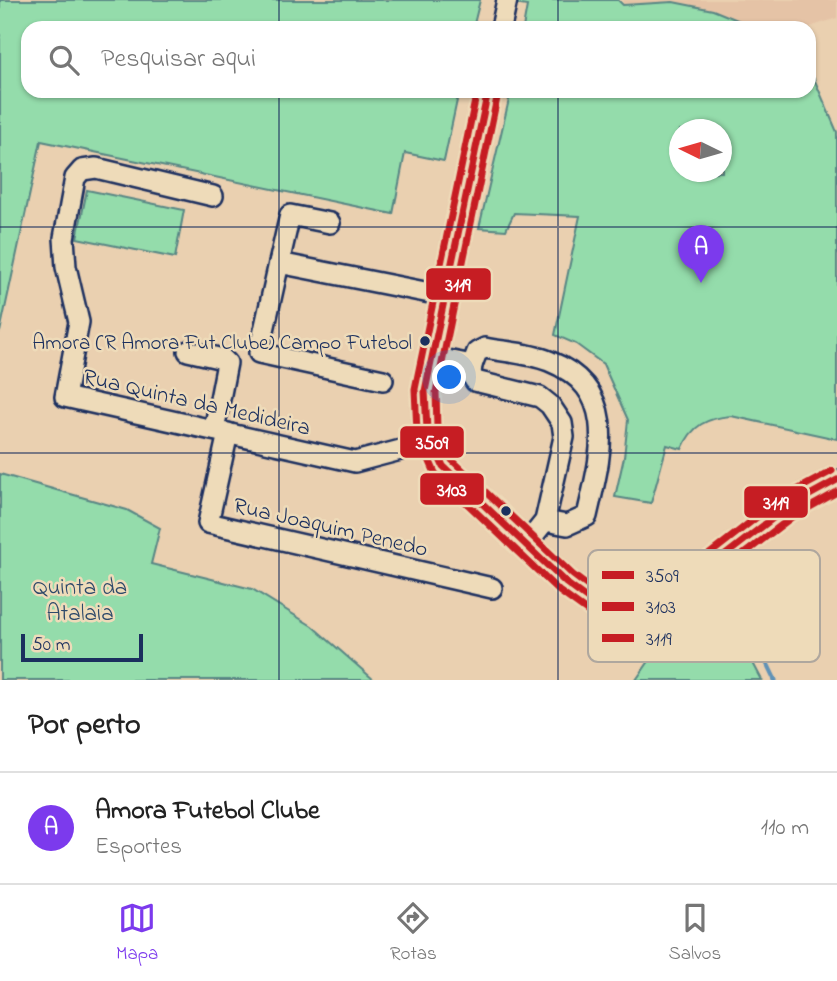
<!DOCTYPE html>
<html lang="pt">
<style>
:root{--surface:#fff;--page:#f2f2f2;--text:#222;--muted:#767676;--line:#e0e0e0;--accent:#7c3aed}
body{margin:0;font-family:"Indie Flower",sans-serif;background:var(--page);color:var(--text)}
.compass{position:absolute;left:669px;top:119px;width:63px;height:63px;border-radius:50%;background:var(--surface);box-shadow:0 2px 5px #0004;rotate:275deg}
.scale{position:absolute;left:21px;bottom:18px;width:122px;box-sizing:border-box;padding-left:7px;border:4px solid #1b2f5e;border-top:0;font-size:19px;line-height:24px;white-space:nowrap;color:#1b2f5e;-webkit-text-stroke:5px #eedbb9;paint-order:stroke}
.you{position:absolute;left:450px;top:378px;width:24px;height:24px;margin:-18px;border:5px solid #fff;border-radius:50%;background:#1a73e8;box-shadow:0 0 0 10px #1a73e833}
.badge{display:grid;place-items:center;width:46px;height:46px;border-radius:50%;background:var(--accent);color:#fff;font-size:23px;font-weight:700}
.pin{position:absolute;translate:-50% -58px;filter:drop-shadow(0 2px 4px #0008)}
.pin::after{content:'';position:absolute;top:37px;width:24px;height:21px;background:inherit;clip-path:polygon(0 0,100% 0,50% 100%)}
.list{margin:0;padding:0;list-style:none}
h2{display:flex;justify-content:space-between;align-items:center;height:91px;margin:0;padding:0 28px;font-size:30px}
h2 small{font-size:23px;font-weight:400;color:var(--muted)}
.list li{display:grid;grid-template-columns:46px 1fr auto;gap:21px;align-items:center;box-sizing:border-box;height:112px;padding:0 28px;border-top:2px solid var(--line)}
.list b{display:block;font-size:26px;white-space:nowrap}
.list p{margin:0;font-size:23px;white-space:nowrap;color:var(--muted)}
.list em{font-size:23px;font-style:normal;color:var(--muted)}
.icon{flex:none;width:38px;height:38px;fill:none;stroke:currentColor;stroke-width:2;stroke-linecap:round;stroke-linejoin:round}
.map{position:relative;flex:none;width:837px;height:680px;overflow:hidden}
.search{position:absolute;background:var(--surface);box-shadow:0 2px 5px #0004;left:21px;right:21px;top:21px;height:77px;display:flex;align-items:center;gap:18px;box-sizing:border-box;padding:0 24px;border-radius:21px;color:var(--muted);font-size:26px}
.sheet{height:203px;background:var(--surface)}
nav{display:flex;justify-content:space-around;align-items:center;box-sizing:border-box;height:98px;border-top:2px solid var(--line);background:var(--surface);font-size:19px;color:var(--muted)}
nav a{display:grid;justify-items:center;gap:4px}
nav .on{color:var(--accent)}
.map>svg:first-child{display:block}
.built{fill:#e5c3a6}
.green{fill:#94dcab;stroke:#588684;stroke-width:2;fill-rule:evenodd}
.lines{fill:none;stroke-linecap:round;stroke-linejoin:round}
.stream{stroke:#6192b6;stroke-width:5}
.minor-casing{stroke:#1b2f5e;stroke-width:24}
.minor{stroke:#eedbb9;stroke-width:19}
.bus-1-casing{stroke:#eedbb9;stroke-width:12}
.bus-2-casing{stroke:#eedbb9;stroke-width:12}
.bus-3-casing{stroke:#eedbb9;stroke-width:12}
.bus-1{stroke:#c61d23;stroke-width:7}
.bus-2{stroke:#c61d23;stroke-width:7}
.bus-3{stroke:#c61d23;stroke-width:7}
.grid{fill:none;stroke:#1b2f5e;stroke-width:2;stroke-opacity:0.55}
.bus-dot{fill:#1b2f5e;stroke:#eedbb9;stroke-width:2.5}
.labels{text-anchor:middle;stroke-width:5;stroke-linejoin:round;paint-order:stroke}
.bus-label{font-size:21px;fill:#1b2f5e;stroke:#eedbb9;text-anchor:end}
.street-label{font-size:23px;fill:#1b2f5e;stroke:#eedbb9}
.park-label{font-size:23px;fill:#2d496a;stroke:#eedbb9}
.key{fill:#eedbb9;stroke:#afa79e;stroke-width:2}
.key-label{font-size:19px;fill:#1b2f5e}
.line-badge{stroke:#eedbb9;stroke-width:2.5}
.badge-label{font-size:19px;text-anchor:middle;font-weight:bold;fill:#fff}
</style>
<div class="map">
<svg width="837" height="680" viewBox="0 0 837 680">
<rect width="100%" height="100%" fill="#ead0b0"/>
<filter id="ink" filterUnits="userSpaceOnUse"><feTurbulence type="fractalNoise" baseFrequency=".0143" numOctaves="2"/><feDisplacementMap in="SourceGraphic" scale="14" xChannelSelector="R" yChannelSelector="G"/><feConvolveMatrix kernelMatrix="1 2 1 2 8 2 1 2 1" color-interpolation-filters="sRGB"/></filter>
<g filter="url(#ink)">
<path class="built" d="M623,0H837V18L807,28H757L713,10L673,2L623,5Z"/>
<g class="green">
<path d="M0,0H480L473,28H28V91H459L444,161L405,153L393,214L41,141L0,332Z"/>
<path d="M516,0H618L623,5L673,2L713,10L757,28H523L527,6L514,4Z"/>
<path d="M809,67L837,132V439L731,416C707,418 692,425 682,449L667,445L651,503L615,497L624,457L628,420L603,364L576,344L555,335L580,216L514,213L506,230L479,228L511,91H809ZM680,130H722V172H680Z"/>
<path d="M87,190L184,210L175,258L77,238Z"/>
<path d="M0,474L127,510L160,528L151,564L252,589L312,626L374,680H0Z"/>
<path d="M714,589L762,680H636L661,644Z"/>
</g>
<g class="lines">
<path class="stream" d="M728,582L775,680"/>
<g class="minor-casing">
<g id="minor">
<path d="M501,28L507,0"/>
<path d="M488,91L425,391L427,430L443,466L566,583L612,617"/>
<path d="M213,196L96,168L82,170L75,178L64,238L66,267L79,322L65,397L355,462L431,442"/>
<path d="M279,263L290,215L330,223"/>
<path d="M188,351L223,359L227,363L214,430"/>
<path d="M432,357L472,365L471,374L475,381L540,397L550,405L562,423L564,437L545,521L525,546"/>
<path d="M472,365L477,352L485,348C505,352 529,353 549,361C622,390 600,458 587,516L567,525L545,521"/>
<path d="M383,380L259,353L279,263L445,296"/>
<path d="M228,433L208,523L492,588"/>
<circle cx="631" cy="624" r="21"/>
<path d="M649,614L786,508L837,480"/>
</g>
</g>
<use href="#minor" class="minor"/>
<g class="bus-1-casing">
<g id="bus-1">
<path d="M488,91L425,391L427,430L443,466L566,583L612,617"/>
<path d="M649,614L786,508L837,480"/>
</g>
</g>
<g class="bus-2-casing">
<g id="bus-2">
<path d="M477,91L415,389L417,432L435,473L559,591L606,625"/>
<path d="M655,622L792,517L837,492"/>
</g>
</g>
<g class="bus-3-casing">
<g id="bus-3">
<path d="M498,93L436,392L437,428L452,460L573,575L618,609"/>
<path d="M643,606L780,499L832,471"/>
</g>
</g>
<use href="#bus-1" class="bus-1"/>
<use href="#bus-2" class="bus-2"/>
<use href="#bus-3" class="bus-3"/>
</g>
</g>
<path class="grid" d="M279,0V28M558,0V28M279,91V680M558,91V680M0,227H837M0,453H837"/>
<g class="bus-dot">
<circle cx="425" cy="341" r="6"/>
<circle cx="506" cy="511" r="6"/>
</g>
<g class="labels">
<g class="bus-label">
<text x="412" y="349">Amora (R Amora Fut Clube) Campo Futebol</text>
</g>
<g class="street-label">
<text transform="translate(197 401) rotate(13)" y="8">Rua Quinta da Medideira</text>
<text transform="translate(331 526) rotate(13)" y="8">Rua Joaquim Penedo</text>
</g>
<g class="park-label">
<text x="80" y="594">Quinta da<tspan x="80" dy="26">Atalaia</tspan></text>
</g>
</g>
<rect x="588" y="550" width="232" height="112" rx="10" class="key"/>
<rect x="602" y="571" width="32" height="8" fill="#c61d23"/>
<rect x="602" y="602" width="32" height="9" fill="#c61d23"/>
<rect x="602" y="634" width="32" height="8" fill="#c61d23"/>
<g class="key-label">
<text x="646" y="582">3509</text>
<text x="646" y="613">3103</text>
<text x="646" y="645">3119</text>
</g>
<g class="line-badge">
<rect x="425" y="267" width="67" height="34" rx="7" fill="#c61d23"/>
<rect x="399" y="425" width="66" height="34" rx="7" fill="#c61d23"/>
<rect x="419" y="472" width="66" height="34" rx="7" fill="#c61d23"/>
<rect x="743" y="485" width="66" height="34" rx="7" fill="#c61d23"/>
</g>
<g class="badge-label">
<text x="458" y="291">3119</text>
<text x="432" y="449">3509</text>
<text x="452" y="496">3103</text>
<text x="776" y="509">3119</text>
</g>
</svg>
<svg class="compass" viewBox="-18 -18 36 36"><path d="M0-13l5 13h-10z" fill="#e53935"/><path d="M0 13l5-13h-10z" fill="#767676"/></svg>
<div class="scale">50 m</div>
<div class="you"></div>
<div class="pin badge" style="left:701px;top:283px">A</div>
<div class="search"><svg class="icon" aria-label="search" viewBox="0 0 24 24"><circle cx="10" cy="10" r="6"/><path d="M15 15l6 6"/></svg>Pesquisar aqui</div>
</div>
<section class="sheet">
<h2>Por perto<small></small></h2>
<ul class="list">
<li><span class="badge">A</span><div><b>Amora Futebol Clube</b><p>Esportes</p></div><em>110 m</em></li>
</ul>
</section>
<nav>
<a class="on"><svg class="icon" aria-label="map" viewBox="0 0 24 24"><path d="M3 6l6-2 6 2 6-2v14l-6 2-6-2-6 2zM9 4v14M15 6v14"/></svg>Mapa</a>
<a><svg class="icon" aria-label="directions" viewBox="0 0 24 24"><path d="M12 3l9 9-9 9-9-9zM9 14v-3h6M13 9l2 2-2 2"/></svg>Rotas</a>
<a><svg class="icon" aria-label="saved" viewBox="0 0 24 24"><path d="M7 4h10v16l-5-4-5 4z"/></svg>Salvos</a>
</nav>
